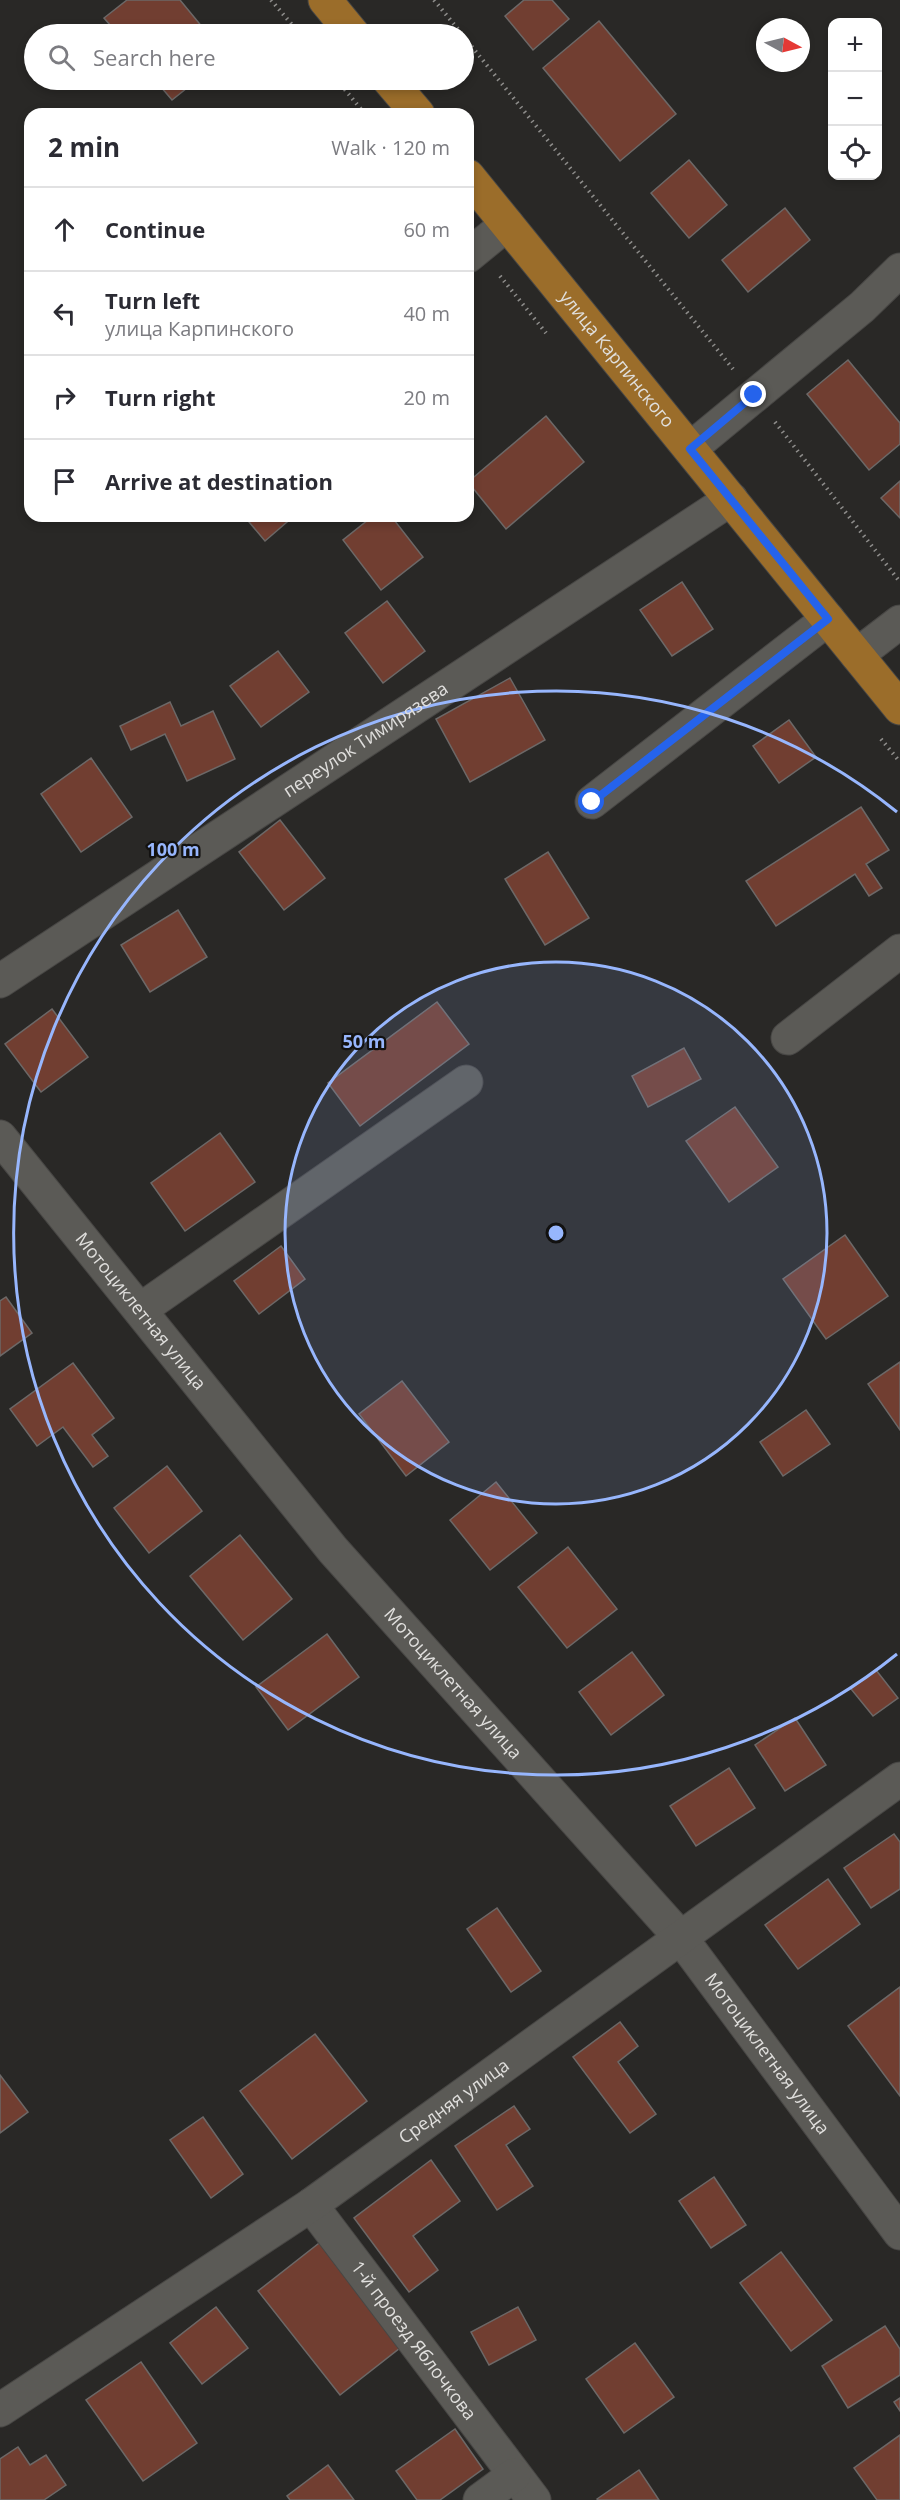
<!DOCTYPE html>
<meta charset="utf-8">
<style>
:root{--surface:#fff;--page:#f2f2f3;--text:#2b2b33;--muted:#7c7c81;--line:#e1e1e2}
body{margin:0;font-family:"Open Sans",sans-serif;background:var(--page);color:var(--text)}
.controls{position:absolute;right:18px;top:18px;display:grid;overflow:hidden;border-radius:12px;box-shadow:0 3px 9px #0003}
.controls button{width:54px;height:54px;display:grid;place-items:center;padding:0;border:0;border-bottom:2px solid var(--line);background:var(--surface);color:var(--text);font:30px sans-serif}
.compass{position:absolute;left:756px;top:18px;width:54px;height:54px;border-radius:50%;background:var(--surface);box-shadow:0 3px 9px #0003;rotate:97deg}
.stop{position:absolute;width:18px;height:18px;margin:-14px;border:4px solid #2563eb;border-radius:50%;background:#fff}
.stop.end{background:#2563eb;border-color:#fff;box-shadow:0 2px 6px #0008}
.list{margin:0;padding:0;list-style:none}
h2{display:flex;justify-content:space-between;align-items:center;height:78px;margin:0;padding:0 24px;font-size:26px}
h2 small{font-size:20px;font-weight:400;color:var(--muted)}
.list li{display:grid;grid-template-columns:39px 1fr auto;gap:18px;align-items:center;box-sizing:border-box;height:84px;padding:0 24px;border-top:2px solid var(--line)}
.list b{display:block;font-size:22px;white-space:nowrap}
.list p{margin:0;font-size:20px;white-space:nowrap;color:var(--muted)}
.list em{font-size:20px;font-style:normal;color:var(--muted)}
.icon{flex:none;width:33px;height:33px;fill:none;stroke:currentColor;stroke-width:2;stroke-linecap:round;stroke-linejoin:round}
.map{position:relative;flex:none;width:900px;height:2500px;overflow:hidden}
.search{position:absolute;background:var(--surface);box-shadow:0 3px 9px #0003;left:24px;top:24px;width:450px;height:66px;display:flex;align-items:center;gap:15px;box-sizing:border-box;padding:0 21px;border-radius:33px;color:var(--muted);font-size:22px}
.panel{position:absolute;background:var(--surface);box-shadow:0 3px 9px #0003;left:24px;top:108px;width:450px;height:414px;border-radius:18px}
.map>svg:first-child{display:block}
.building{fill:#713e31;stroke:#6c6867;stroke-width:1.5}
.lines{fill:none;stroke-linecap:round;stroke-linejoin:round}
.minor-casing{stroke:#484745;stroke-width:35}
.major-casing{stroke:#484745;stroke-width:35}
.path{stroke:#8e8d8b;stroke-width:4;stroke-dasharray:1.5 4.5;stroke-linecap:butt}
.minor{stroke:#5b5a56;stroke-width:33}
.major{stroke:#9b6d2a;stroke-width:33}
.route{stroke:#2563eb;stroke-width:8}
.ring{fill:none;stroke:#97b6fd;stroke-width:3}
.labels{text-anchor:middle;stroke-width:4.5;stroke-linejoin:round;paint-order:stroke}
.street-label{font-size:18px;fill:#e0dfdd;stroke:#121110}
.centre{fill:#97b6fd;stroke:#121110;stroke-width:3}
.ring-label{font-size:18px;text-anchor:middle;font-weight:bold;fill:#97b6fd;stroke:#121110;stroke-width:4.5;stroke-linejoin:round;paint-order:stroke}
</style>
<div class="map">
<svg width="900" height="2500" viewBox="0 0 900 2500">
<rect width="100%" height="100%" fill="#292826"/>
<g class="building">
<path d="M127,0H180L208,34H118L104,18Z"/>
<path d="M524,0H552L569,19L533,50L505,16Z"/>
<path d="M599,21L676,114L620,161L543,68Z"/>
<path d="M155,80H197L172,100Z"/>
<path d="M689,160L727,205L689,238L651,193Z"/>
<path d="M785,208L810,240L748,292L722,260Z"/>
<path d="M848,360L900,423V444L869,470L807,394Z"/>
<path d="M546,416L584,462L506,529L468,482Z"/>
<path d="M900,481V518L881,498Z"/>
<path d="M244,516H294L265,541Z"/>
<path d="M373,516H391L423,557L381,590L343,540Z"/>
<path d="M682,582L713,629L672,656L640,610Z"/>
<path d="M387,601L425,651L383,683L345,633Z"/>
<path d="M278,651L309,692L261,727L230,686Z"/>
<path d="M510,678L545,740L470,782L436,719Z"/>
<path d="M170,702L181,726L213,711L235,759L187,781L165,734L131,750L120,726Z"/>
<path d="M789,720L816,757L779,783L753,746Z"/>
<path d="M91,758L132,817L81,852L41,794Z"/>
<path d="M861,807L889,850L866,864L882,888L869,896L855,874L776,926L746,881Z"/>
<path d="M280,820L325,878L284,910L239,852Z"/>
<path d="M548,852L589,918L545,945L505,879Z"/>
<path d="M178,910L207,957L150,992L121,945Z"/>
<path d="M437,1002L469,1044L360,1126L328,1083Z"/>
<path d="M52,1009L88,1057L41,1092L5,1044Z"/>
<path d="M684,1048L701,1079L648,1107L632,1076Z"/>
<path d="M735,1107L778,1167L729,1202L686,1141Z"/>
<path d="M220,1133L255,1182L185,1231L151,1183Z"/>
<path d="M845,1235L888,1296L826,1339L783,1279Z"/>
<path d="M281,1246L305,1279L259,1314L234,1281Z"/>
<path d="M6,1297L32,1333L0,1356V1301Z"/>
<path d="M900,1362V1430L868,1384Z"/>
<path d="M73,1363L114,1418L92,1435L108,1456L93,1467L63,1427L37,1446L10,1409Z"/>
<path d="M402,1381L449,1442L406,1476L359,1414Z"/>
<path d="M806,1410L830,1444L783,1476L760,1442Z"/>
<path d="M167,1466L202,1511L149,1553L114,1508Z"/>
<path d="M496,1482L537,1533L490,1570L450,1520Z"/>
<path d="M240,1535L292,1599L243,1640L190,1576Z"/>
<path d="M568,1547L617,1609L567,1648L518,1587Z"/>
<path d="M327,1634L359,1677L288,1730L256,1687Z"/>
<path d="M632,1652L664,1695L611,1735L579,1692Z"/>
<path d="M876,1670L898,1698L873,1716L851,1689Z"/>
<path d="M795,1718L826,1765L785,1791L755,1745Z"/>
<path d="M729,1768L755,1808L696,1846L670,1806Z"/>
<path d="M894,1834L900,1842V1889L871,1908L844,1868Z"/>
<path d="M828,1879L860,1924L798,1969L765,1925Z"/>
<path d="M497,1908L541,1971L511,1992L467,1929Z"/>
<path d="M900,1987V2096L848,2026Z"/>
<path d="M620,2022L638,2046L618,2062L656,2114L630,2133L573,2057Z"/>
<path d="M315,2034L367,2101L292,2159L240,2091Z"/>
<path d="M0,2075L28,2112L0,2133Z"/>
<path d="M514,2106L530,2129L506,2145L533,2186L497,2210L455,2146Z"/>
<path d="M203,2117L243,2174L211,2198L170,2140Z"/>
<path d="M431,2160L460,2201L413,2236L438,2270L409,2292L354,2218Z"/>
<path d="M714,2177L746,2225L711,2248L679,2201Z"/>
<path d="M323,2240L405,2344L340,2395L258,2291Z"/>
<path d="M781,2252L832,2320L791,2351L740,2283Z"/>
<path d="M216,2307L248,2348L202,2384L170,2343Z"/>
<path d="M518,2307L536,2340L489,2365L471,2332Z"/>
<path d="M885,2326L900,2349V2375L848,2408L822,2366Z"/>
<path d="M635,2343L674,2397L624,2433L586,2379Z"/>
<path d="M141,2362L197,2443L143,2481L86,2400Z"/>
<path d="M900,2398V2411L894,2402Z"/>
<path d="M455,2429L483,2469L440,2500H417L396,2471Z"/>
<path d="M900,2435V2500H877L854,2468Z"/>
<path d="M18,2447L30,2465L46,2455L66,2485L44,2500H0V2459Z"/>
<path d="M328,2465L354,2500H290L287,2496Z"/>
<path d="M639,2470L659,2500H598L597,2499Z"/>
</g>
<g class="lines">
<g class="minor-casing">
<g id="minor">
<path d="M468,256L507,224"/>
<path d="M690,449L862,307L900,270"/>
<path d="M857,655L900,622"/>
<path d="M592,802L828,619"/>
<path id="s1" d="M0,981L731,499"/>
<path d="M788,1038L900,951"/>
<path id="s2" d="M0,1137L333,1550L681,1938L900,2233"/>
<path d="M140,1310L466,1082"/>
<path id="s3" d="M311,2205L534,2500"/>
<path id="s4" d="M0,2410L311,2205L900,1779"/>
<path d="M480,2500L514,2475"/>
</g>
</g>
<g class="major-casing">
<g id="major">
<path d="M325,0L353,34"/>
<path d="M389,80L418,114"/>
<path id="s5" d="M468,176L900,708"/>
</g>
</g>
<g class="path">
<path d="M271,0L300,34"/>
<path d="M434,0L462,34"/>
<path d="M464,37L733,369"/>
<path d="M337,80L365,114"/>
<path d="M500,276L546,333"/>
<path d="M775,422L900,582"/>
<path d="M881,739L900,762"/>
</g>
<use href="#minor" class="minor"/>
<use href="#major" class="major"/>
</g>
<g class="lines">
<path class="route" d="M592,802L828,619L690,449L754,395"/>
</g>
<circle cx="556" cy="1233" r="271" fill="#97b6fd" fill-opacity=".12"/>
<g class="ring">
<circle cx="556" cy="1233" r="271"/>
<path d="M897 1654A542 542 0 1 1 897 812"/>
</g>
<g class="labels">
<g class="street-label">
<text dy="6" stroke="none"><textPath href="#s5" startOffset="236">улица Карпинского</textPath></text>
<text dy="6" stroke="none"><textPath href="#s1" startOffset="438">переулок Тимирязева</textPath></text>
<text dy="6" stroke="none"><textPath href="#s2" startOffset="224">Мотоциклетная улица</textPath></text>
<text dy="6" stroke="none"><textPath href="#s2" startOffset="710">Мотоциклетная улица</textPath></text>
<text dy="6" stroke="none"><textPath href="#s2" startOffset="1196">Мотоциклетная улица</textPath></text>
<text dy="6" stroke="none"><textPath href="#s4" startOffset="549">Средняя улица</textPath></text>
<text dy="6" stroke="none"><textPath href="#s3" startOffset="170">1-й проезд Яблочкова</textPath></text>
</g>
</g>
<circle cx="556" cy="1233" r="9" class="centre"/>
<g class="ring-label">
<text x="173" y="856">100 m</text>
<text x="364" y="1048">50 m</text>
</g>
</svg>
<div class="controls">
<button>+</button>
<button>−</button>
<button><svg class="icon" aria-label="locate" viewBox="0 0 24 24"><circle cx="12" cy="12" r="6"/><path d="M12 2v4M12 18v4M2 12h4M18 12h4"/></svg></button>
</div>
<svg class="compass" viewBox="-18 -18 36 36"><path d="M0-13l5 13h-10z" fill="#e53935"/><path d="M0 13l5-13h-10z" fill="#7c7c81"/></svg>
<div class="stop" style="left:592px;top:802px"></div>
<div class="stop end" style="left:754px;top:395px"></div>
<div class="search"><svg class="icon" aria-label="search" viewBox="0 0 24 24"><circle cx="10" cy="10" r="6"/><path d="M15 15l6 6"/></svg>Search here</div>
<section class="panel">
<h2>2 min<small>Walk · 120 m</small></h2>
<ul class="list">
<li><svg class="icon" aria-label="ahead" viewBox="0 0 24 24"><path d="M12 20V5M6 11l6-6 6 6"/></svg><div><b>Continue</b></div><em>60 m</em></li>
<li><svg class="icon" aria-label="left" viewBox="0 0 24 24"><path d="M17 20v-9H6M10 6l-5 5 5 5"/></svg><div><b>Turn left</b><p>улица Карпинского</p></div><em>40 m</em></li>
<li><svg class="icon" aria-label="right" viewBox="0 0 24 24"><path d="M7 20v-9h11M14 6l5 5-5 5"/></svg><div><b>Turn right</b></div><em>20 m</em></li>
<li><svg class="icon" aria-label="arrive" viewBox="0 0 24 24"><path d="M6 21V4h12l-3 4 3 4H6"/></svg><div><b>Arrive at destination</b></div></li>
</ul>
</section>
</div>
